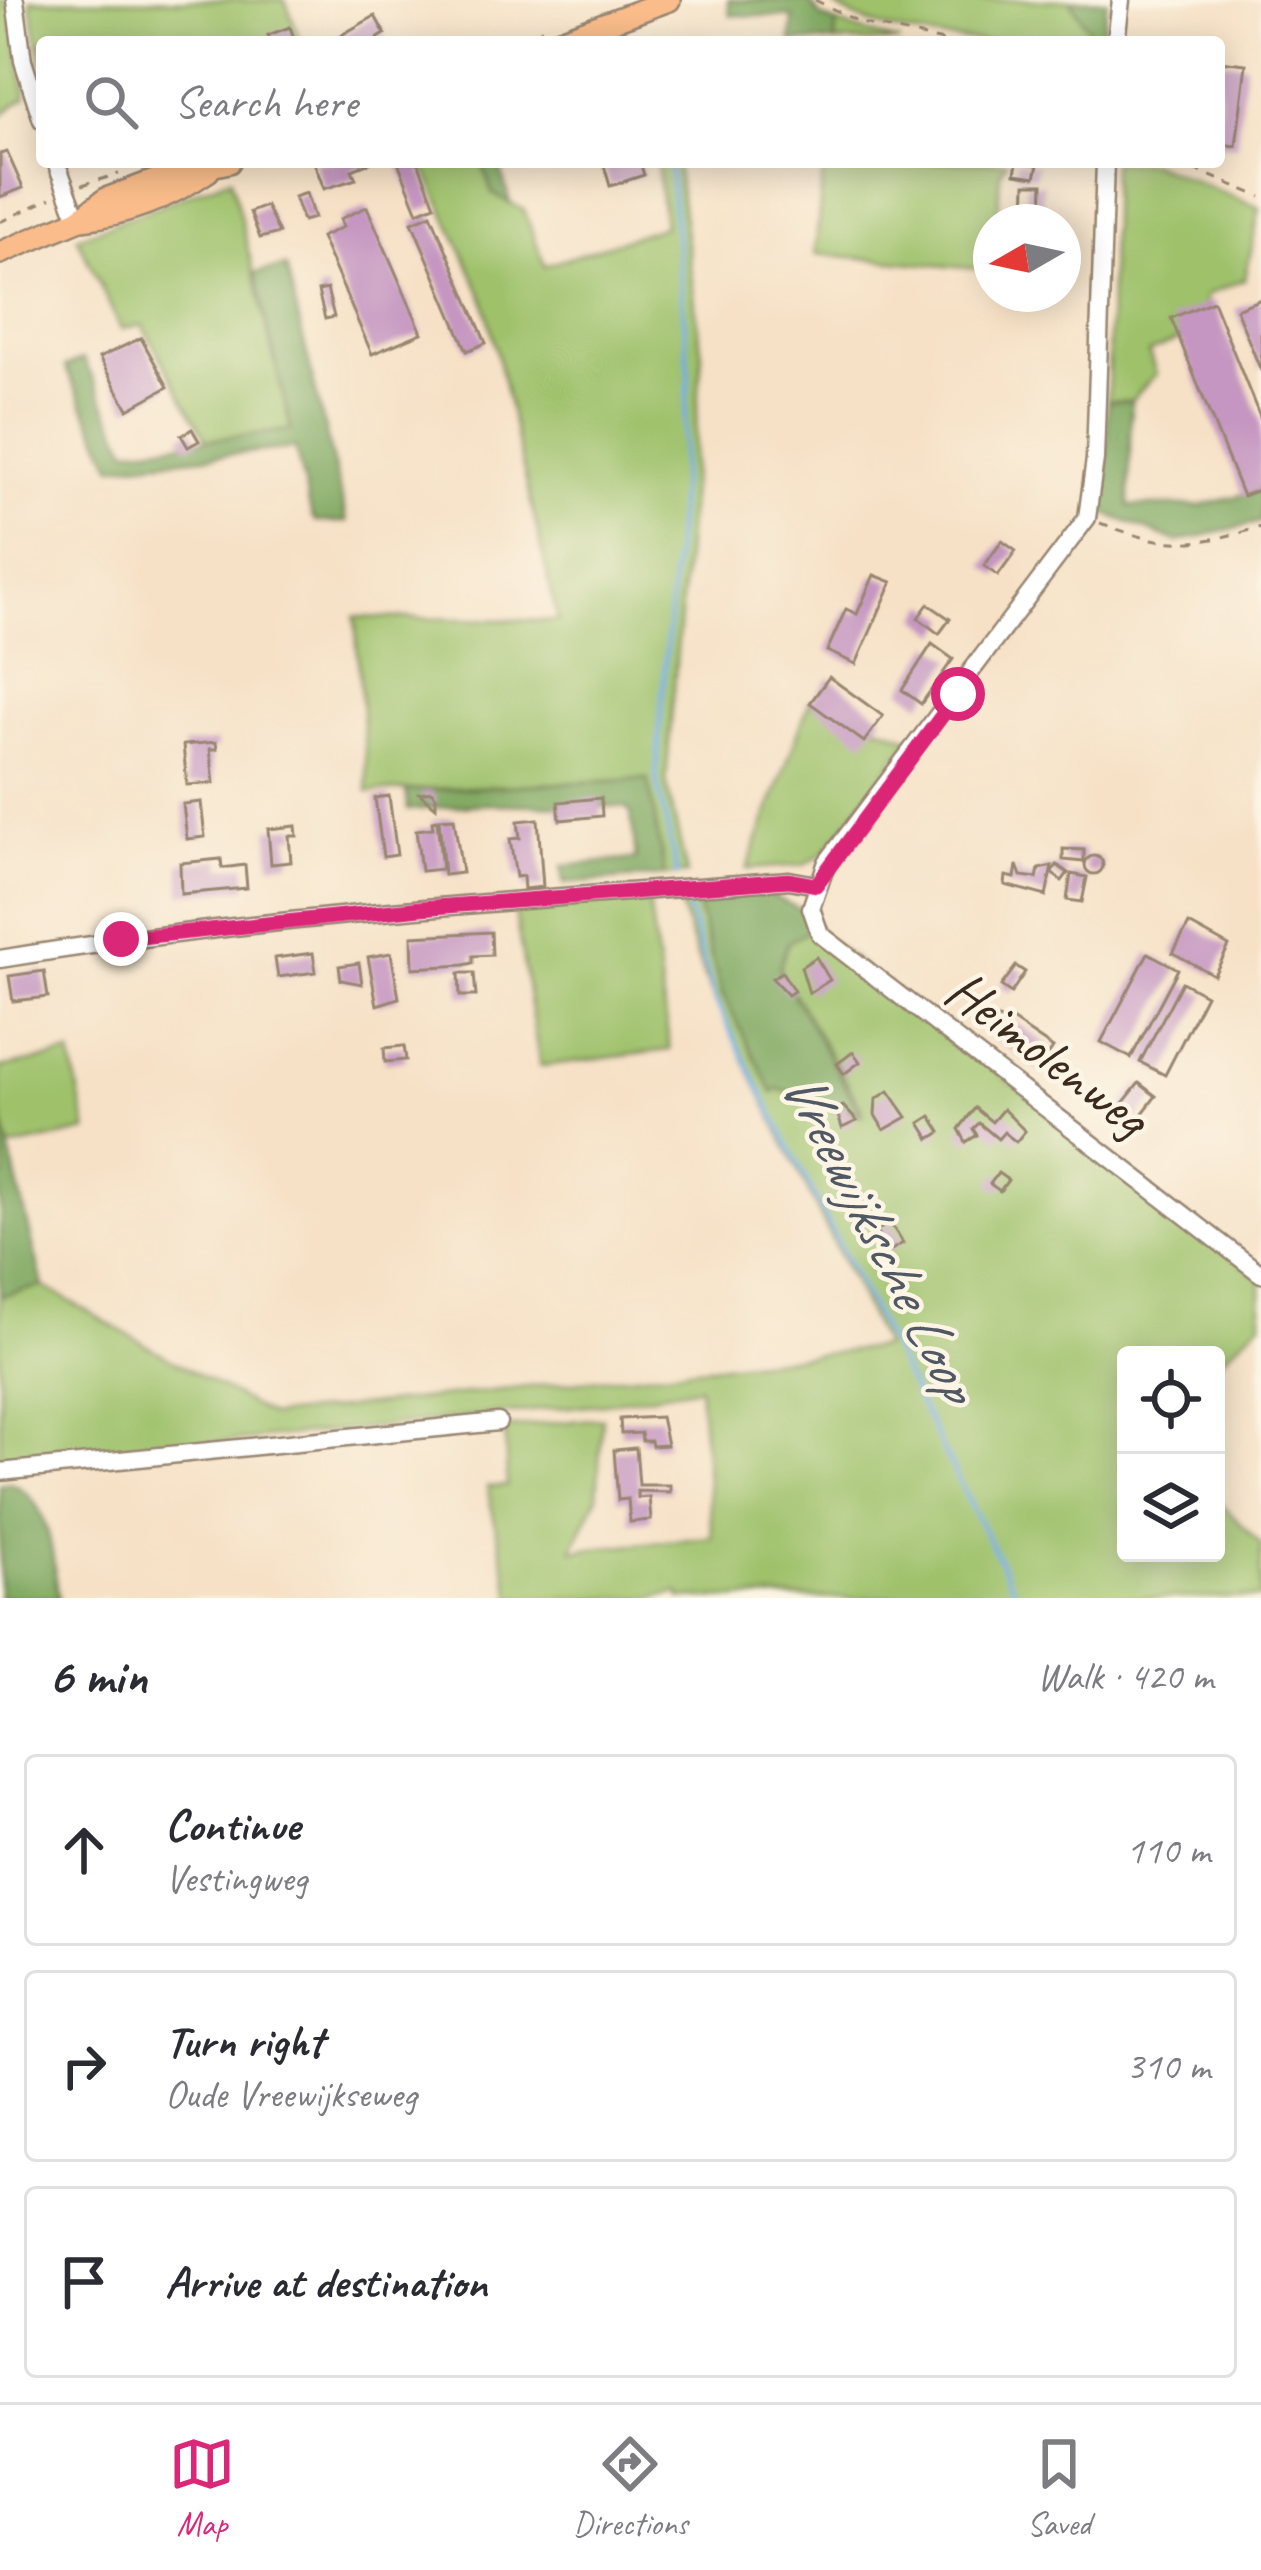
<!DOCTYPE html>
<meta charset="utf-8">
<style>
:root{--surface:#fff;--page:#f7f7f7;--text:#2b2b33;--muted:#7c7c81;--line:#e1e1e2;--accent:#db2777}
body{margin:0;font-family:Caveat,sans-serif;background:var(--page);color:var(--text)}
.controls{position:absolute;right:36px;bottom:36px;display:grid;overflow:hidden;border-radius:12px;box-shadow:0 6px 30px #0003}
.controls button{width:108px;height:108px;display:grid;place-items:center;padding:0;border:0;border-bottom:3px solid var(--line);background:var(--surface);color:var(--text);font:60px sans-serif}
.compass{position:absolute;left:973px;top:204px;width:108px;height:108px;border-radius:50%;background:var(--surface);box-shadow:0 6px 30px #0003;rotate:261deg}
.stop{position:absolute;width:36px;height:36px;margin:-27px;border:9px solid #db2777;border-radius:50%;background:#fff}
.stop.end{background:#db2777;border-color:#fff;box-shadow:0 3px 12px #0008}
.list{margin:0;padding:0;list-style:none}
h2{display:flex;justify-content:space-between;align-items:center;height:156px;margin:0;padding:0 48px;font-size:51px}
h2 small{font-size:39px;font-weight:400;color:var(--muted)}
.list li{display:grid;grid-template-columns:78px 1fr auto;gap:36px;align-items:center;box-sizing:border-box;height:192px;margin:0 24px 24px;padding:0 24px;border:3px solid var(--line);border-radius:12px}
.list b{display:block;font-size:45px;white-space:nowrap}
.list p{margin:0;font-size:39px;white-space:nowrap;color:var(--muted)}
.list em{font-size:39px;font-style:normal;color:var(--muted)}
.icon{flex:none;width:66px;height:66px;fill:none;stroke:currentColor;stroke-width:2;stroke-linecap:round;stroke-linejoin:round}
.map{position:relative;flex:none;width:1261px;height:1598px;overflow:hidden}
.search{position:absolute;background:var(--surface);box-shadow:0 6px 30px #0003;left:36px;right:36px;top:36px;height:132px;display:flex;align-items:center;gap:30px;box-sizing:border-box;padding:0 42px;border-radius:12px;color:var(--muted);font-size:45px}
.sheet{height:804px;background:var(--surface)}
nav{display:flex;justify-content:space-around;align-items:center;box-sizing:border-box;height:168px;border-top:3px solid var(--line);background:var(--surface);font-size:33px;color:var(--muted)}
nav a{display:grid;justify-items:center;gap:6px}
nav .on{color:var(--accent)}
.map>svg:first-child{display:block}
.green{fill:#9ec16b;stroke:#6c7644;stroke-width:3}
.forest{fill:#7ea75f;stroke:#5c683e;stroke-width:3}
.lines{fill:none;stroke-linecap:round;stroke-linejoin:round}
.stream{stroke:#73ace3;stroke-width:4.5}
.building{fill:#c596c1}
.minor-casing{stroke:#988672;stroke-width:21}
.major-casing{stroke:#988672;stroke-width:26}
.path{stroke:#988672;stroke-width:3;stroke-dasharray:9 9;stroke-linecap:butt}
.minor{stroke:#fff;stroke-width:16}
.major{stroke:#f9bc8a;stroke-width:21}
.route{stroke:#db2777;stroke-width:15}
.labels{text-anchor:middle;stroke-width:9;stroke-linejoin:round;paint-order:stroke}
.street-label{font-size:57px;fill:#3b2a1e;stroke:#fcf5e5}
.water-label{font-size:60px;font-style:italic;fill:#4f5863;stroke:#fcf5e5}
</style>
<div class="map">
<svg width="1261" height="1598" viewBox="0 0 1261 1598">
<rect width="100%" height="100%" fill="#fcf5e5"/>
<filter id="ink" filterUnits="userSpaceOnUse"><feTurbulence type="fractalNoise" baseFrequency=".00833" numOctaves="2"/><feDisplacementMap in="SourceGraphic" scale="24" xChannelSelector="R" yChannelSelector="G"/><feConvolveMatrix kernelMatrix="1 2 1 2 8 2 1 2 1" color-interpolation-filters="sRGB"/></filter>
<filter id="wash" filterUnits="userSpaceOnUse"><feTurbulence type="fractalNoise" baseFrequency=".004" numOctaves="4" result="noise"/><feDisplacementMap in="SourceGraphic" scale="48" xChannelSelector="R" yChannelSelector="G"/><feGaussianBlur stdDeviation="2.7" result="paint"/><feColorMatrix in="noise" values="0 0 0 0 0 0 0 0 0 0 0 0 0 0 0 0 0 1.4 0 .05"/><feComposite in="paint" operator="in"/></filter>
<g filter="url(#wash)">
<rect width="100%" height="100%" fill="#f6e1c6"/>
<g class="green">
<path d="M0,0H10L26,97L0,116Z"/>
<path d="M30,0H285L301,42H42V65Z"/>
<path d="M837,0H1070L1097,42C1023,42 893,49 832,4Z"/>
<path d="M836,23L891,40L900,42H835Z"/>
<path d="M422,162H482L492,193L524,210L545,266L664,226L657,162H676L702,355L666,781L687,874L665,876L648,779L368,792L355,617L558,621L485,302Z"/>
<path d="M824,162H1006L1000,173L998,222H991V270L815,254Z"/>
<path d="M1112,162H1149L1260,208L1245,279L1207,295L1198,331L1149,353L1156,374L1131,401H1108Z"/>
<path d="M231,178L291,430L207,440L142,325L121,329L77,237Z"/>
<path d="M810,701L911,738L823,854L804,865L747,869Z"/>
<path d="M676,894H694L722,994L774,1092L777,1088L861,1115L863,1110L779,969L788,942L814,928L1261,1279V1322L1216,1364V1355H1126V1553H1216V1499L1261,1544V1598H680L679,1592L650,1598H512L487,1487L507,1486L505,1428L602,1418L597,1497L572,1550L712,1537L699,1387L599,1404L0,1465V1296L43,1286L271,1416L884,1347L704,977Z"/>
<path d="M648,896L670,1050L540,1066L514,907Z"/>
<path d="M71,1054L87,1131L10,1148L0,1110V1068Z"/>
</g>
<g class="forest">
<path d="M728,0H808L821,17L836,23L835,42H791L793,17L730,15Z"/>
<path d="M1070,0H1107L1102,42H1097Z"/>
<path d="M482,162H499L510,203L492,193Z"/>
<path d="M286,267L347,522H316L312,517L295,448L113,466L65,367L83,359L128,449L291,430L255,273Z"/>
<path d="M1108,401H1131L1129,506H1200L1261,490V522L1177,542L1102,512L1107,491Z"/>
<path d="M648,779L665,876L564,884L562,866L636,859L631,813L625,807L487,804L408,810L406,791Z"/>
<path d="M763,891L801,910L814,928L788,942L779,969L862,1115L778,1089L773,1093L722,994L694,894Z"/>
<path d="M0,1110L43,1286L0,1296V1179L5,1176Z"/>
<path d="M10,1482C53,1502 51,1555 59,1598H0V1484Z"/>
</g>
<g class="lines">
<g class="stream">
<path d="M655,35L656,42"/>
<path d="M669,162L689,372L656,775L677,875"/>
<path d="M686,902L716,1002L1018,1598"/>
</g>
</g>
<g id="blocks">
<g class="building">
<path d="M375,16L385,34L372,42H340L338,37Z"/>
<path d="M290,27L295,41L271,42L268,35Z"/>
<path d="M1219,61L1246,64L1236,146L1219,144Z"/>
<path d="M7,152L23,188L0,197V154Z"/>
<path d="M314,162H372L352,170L356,179L324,189Z"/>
<path d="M398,162H418L435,205L418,212Z"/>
<path d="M603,162H640L644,175L610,186Z"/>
<path d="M1017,162L1038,165L1035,177L1015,174Z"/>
<path d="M1026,184H1043L1042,216H1025Z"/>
<path d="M306,193L314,218L303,221L294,197Z"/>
<path d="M266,206L279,233L260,238L250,212Z"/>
<path d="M367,207L422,333L372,354L321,237L343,227L340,219Z"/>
<path d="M431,214L486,343L467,351L412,222Z"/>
<path d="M327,289L334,317L325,319L318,291Z"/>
<path d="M1261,299V371L1236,309Z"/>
<path d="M1213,301L1261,420V489L1243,496L1171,318Z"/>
<path d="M141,338L168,387L128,409L99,358Z"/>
<path d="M192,429L199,441L188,447L181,435Z"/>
<path d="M1002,541L1016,551L998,576L984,566Z"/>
<path d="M874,575L892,582L856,664L827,651L846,609L857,614Z"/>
<path d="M928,604L950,619L939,634L918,618Z"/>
<path d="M932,644L953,659L921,704L902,690Z"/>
<path d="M829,677L883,716L864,742L810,703Z"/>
<path d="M216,742L217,749H210L214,783L187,785L183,745Z"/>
<path d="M431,791L436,796V807L419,793Z"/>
<path d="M389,796L397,855L383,857L375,798Z"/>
<path d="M601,798L602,816L560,820L558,802Z"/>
<path d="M201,802L205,837L187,839L183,804Z"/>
<path d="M454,818L462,873L444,875L439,819Z"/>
<path d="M538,819L543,887L524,889L523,876L516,877L510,839L520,838L518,821Z"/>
<path d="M437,820L442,869L421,871L416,830L433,828L432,821Z"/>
<path d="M296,826L297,836H289L291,862L271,864L268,829Z"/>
<path d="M1063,849L1084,850V862L1063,860Z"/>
<circle cx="1094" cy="865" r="9"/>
<path d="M221,859L222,868L245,865L247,888L181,894L180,863Z"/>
<path d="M1017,865L1021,876L1037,878L1039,869L1052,866L1046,896L1005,885L1006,876L1015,878Z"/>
<path d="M1057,865L1068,873L1062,881L1051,873Z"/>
<path d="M1071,874L1087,877L1082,902L1067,900Z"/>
<path d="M1189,924L1229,946L1214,975L1173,953Z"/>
<path d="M491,932L492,955L473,956V963L464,965L413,968L412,936Z"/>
<path d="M313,953L316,972L278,977L275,958Z"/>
<path d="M391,953L399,998L377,1005L368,957Z"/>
<path d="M1148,953L1178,969L1131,1058L1101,1042Z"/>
<path d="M816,957L830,980L809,993L801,967Z"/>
<path d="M359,963L362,984L341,980L339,966Z"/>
<path d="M1016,966L1025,972L1011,993L1001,986Z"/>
<path d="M44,971L48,997L13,1001L9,976Z"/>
<path d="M782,972L794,991L788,995L772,978Z"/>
<path d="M459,973H474L476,996H460Z"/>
<path d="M1182,982L1206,995L1165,1075L1140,1062Z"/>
<path d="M998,1018L1005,1023L1009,1018L1053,1048L1039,1069L987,1033Z"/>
<path d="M404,1046L406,1060L385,1062L384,1048Z"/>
<path d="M853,1052L860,1062L844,1074L837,1064Z"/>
<path d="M1139,1083L1156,1096L1130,1130L1112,1117Z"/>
<path d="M889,1091L907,1117L884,1130L875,1115L876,1099Z"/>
<path d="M843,1106L857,1121L842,1128L836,1109Z"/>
<path d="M975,1108L992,1122L1003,1109L1025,1131L1016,1142L1004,1132L998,1139L979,1123L973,1129L977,1135L966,1142L959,1129Z"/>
<path d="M931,1116L941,1132L930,1139L920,1123Z"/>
<path d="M998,1173L1008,1180L1000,1191L990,1184Z"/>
<path d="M890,1223L903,1243L888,1252L876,1231Z"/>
<path d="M661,1417L667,1445L652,1446L651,1441H642L641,1433L621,1434L620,1419Z"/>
<path d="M636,1448L639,1485H670V1492L637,1491L638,1498L649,1497L651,1520L630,1522L628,1499L618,1500L614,1450Z"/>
</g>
</g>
</g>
<g filter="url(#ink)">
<use href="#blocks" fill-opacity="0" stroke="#988672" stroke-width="3"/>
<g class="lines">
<g class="minor-casing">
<g id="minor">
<path d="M15,0L23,61L42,120"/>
<path d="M1116,42L1121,0"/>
<path d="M56,162L78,220"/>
<path d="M1105,162L1095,459L1087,518L827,862L811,908L820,934L1261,1274"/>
<path d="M0,959C261,916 525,900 789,880L816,885"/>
<path d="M0,1472L498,1422"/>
</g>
</g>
<g class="major-casing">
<g id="major">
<path d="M555,42L669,0"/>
<path d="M82,219C128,214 170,197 208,171"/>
<path d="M0,253L78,220L106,199L173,174L229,162"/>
</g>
</g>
<g class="path">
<path d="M815,0L861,23L948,42"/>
<path d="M506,42L542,29"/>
<path d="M1177,162L1261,197"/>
<path d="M82,185L119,174"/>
<path d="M0,222L51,198"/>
<path d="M1100,523C1170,549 1189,547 1261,527"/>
</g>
<use href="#minor" class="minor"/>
<use href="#major" class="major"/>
</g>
</g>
<g class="lines" filter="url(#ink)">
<path class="route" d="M121,939L421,908L789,880L816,885L958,694"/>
</g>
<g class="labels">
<g class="street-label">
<text transform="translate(1048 1052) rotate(37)" y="20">Heimolenweg</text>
</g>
<g class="water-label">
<text transform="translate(881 1234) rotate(63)" y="21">Vreewijksche Loop</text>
</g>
</g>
</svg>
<div class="controls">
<button><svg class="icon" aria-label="locate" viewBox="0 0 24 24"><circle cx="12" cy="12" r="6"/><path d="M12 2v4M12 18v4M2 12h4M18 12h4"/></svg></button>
<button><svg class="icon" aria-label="layers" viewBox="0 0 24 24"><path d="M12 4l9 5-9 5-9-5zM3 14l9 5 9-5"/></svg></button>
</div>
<svg class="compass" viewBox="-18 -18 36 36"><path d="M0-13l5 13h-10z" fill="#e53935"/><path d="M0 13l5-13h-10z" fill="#7c7c81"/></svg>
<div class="stop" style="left:958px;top:694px"></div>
<div class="stop end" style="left:121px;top:939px"></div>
<div class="search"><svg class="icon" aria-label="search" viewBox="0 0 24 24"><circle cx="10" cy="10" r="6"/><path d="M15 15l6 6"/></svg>Search here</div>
</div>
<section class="sheet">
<h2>6 min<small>Walk · 420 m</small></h2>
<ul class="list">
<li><svg class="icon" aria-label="ahead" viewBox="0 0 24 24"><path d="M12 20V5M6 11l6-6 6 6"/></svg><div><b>Continue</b><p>Vestingweg</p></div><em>110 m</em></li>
<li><svg class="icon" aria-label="right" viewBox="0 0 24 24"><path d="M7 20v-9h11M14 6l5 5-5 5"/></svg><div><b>Turn right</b><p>Oude Vreewijkseweg</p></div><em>310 m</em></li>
<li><svg class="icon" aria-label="arrive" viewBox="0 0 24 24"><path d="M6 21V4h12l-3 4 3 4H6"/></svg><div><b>Arrive at destination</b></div></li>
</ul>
</section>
<nav>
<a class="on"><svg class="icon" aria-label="map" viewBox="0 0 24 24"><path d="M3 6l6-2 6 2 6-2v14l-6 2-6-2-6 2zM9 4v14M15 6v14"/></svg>Map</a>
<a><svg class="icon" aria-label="directions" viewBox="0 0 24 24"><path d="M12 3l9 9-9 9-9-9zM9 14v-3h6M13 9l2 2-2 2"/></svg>Directions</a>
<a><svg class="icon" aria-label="saved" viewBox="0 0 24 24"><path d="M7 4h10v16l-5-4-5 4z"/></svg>Saved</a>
</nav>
